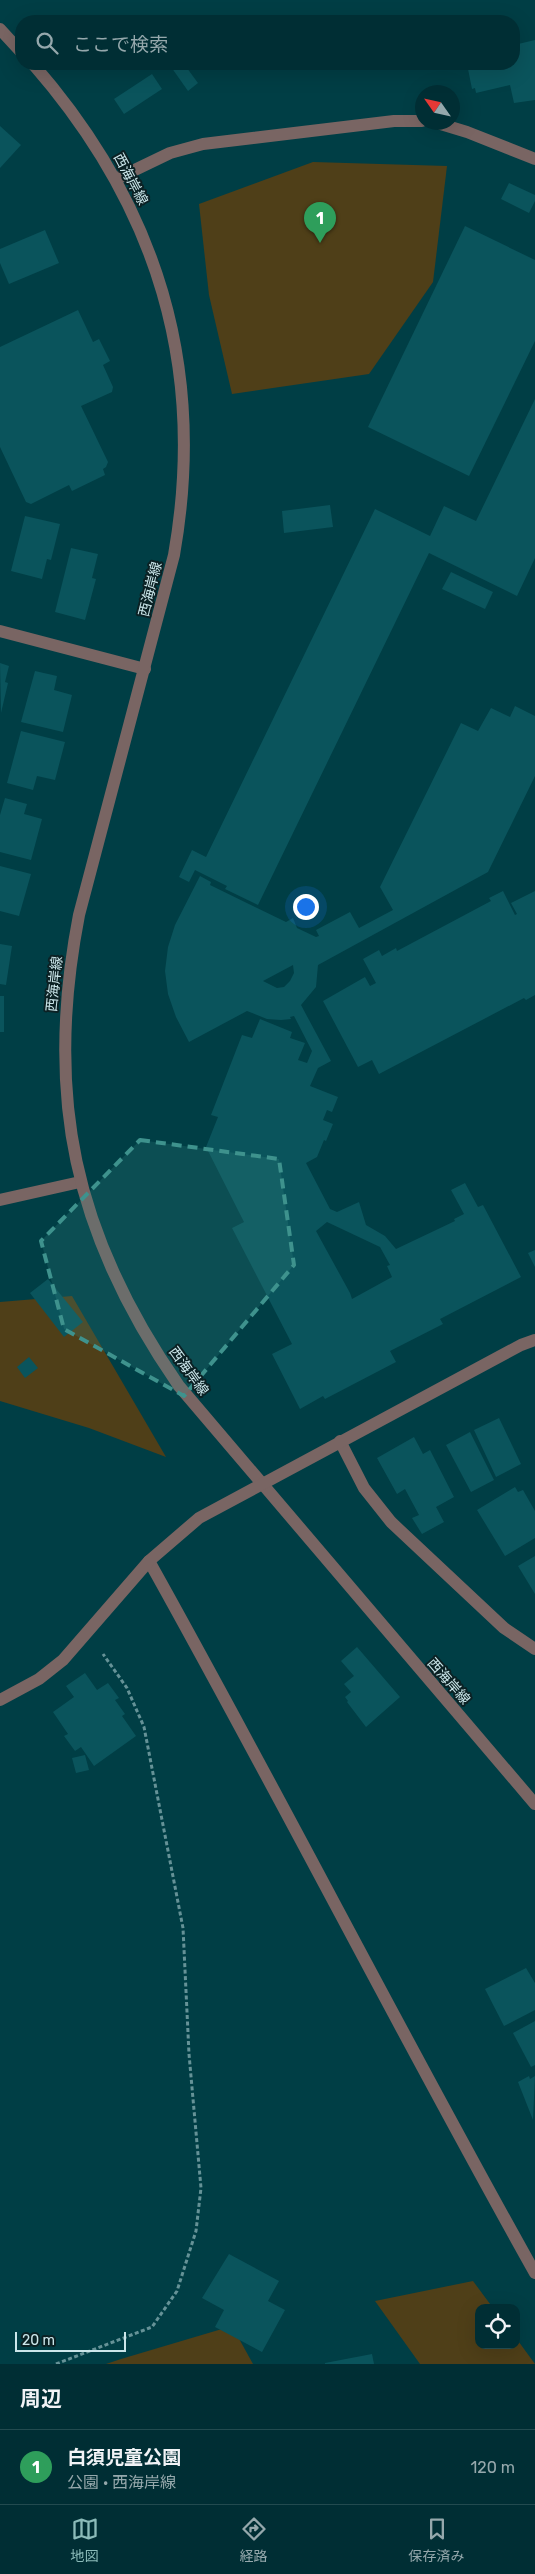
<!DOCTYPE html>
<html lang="ja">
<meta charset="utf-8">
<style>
:root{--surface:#002e34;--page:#0e3a40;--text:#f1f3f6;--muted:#95a8ac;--line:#224a4f;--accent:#8bbbb9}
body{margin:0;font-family:Rubik,"Noto Sans JP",sans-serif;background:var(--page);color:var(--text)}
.controls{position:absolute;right:15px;bottom:15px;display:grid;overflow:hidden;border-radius:10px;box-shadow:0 5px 20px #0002}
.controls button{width:45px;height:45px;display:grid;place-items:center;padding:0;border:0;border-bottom:1px solid var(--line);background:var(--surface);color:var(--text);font:25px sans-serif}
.compass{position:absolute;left:415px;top:85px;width:45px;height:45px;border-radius:50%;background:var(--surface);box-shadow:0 5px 20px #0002;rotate:304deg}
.scale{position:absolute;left:15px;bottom:12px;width:111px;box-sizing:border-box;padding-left:5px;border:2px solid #cbe6ea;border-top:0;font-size:14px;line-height:18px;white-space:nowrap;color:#cbe6ea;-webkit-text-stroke:4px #0b2124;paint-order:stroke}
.you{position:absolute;left:305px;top:906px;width:18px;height:18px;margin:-12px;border:4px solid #fff;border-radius:50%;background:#1a73e8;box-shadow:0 0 0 8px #1a73e833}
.badge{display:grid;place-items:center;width:32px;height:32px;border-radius:50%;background:var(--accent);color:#fff;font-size:16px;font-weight:700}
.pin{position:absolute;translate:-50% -41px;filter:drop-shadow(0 1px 2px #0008)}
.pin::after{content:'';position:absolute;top:26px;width:18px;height:15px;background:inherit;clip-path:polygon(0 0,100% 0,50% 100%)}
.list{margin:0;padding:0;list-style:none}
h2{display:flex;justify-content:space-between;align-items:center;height:65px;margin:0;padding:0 20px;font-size:21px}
h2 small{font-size:16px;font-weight:400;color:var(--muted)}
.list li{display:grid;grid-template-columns:32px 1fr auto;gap:15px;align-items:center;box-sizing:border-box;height:75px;padding:0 20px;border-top:1px solid var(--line)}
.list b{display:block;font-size:19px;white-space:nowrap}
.list p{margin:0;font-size:16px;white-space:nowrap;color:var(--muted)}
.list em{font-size:16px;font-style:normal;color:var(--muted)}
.icon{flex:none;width:28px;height:28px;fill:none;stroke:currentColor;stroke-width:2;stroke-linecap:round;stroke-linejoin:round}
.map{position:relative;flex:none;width:535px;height:2364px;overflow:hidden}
.search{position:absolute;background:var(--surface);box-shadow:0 5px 20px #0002;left:15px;right:15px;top:15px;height:55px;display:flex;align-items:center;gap:12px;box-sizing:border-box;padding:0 18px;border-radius:20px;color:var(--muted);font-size:19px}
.sheet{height:140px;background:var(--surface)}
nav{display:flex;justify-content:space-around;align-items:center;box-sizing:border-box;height:70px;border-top:1px solid var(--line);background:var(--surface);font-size:14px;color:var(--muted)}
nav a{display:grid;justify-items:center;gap:2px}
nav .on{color:var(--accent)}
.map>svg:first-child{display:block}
.green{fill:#4f3f18}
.building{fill:#0a545c;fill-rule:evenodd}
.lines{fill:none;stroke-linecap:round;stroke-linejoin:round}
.path{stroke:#659297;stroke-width:3;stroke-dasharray:4 2.5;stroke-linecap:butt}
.minor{stroke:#796563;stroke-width:12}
.tertiary{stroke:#796563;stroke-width:12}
.marked{fill:#3e928d;fill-opacity:0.2;stroke:#3e928d;stroke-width:4;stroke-dasharray:10 6;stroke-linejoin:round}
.labels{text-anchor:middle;stroke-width:4;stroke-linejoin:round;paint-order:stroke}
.street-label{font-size:14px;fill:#cbe6ea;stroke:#0b2124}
</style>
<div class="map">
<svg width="535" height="2364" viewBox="0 0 535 2364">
<rect width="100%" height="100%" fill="#003e45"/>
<g class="green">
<path d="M313,162L447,166L433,282L369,374L232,394L209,295L199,204Z"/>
<path d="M72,1296L166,1457L89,1428L0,1401V1302Z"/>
<path d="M473,2281L493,2308H479V2345H516V2338L535,2364H420L375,2301Z"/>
<path d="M232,2326L253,2364H106L121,2359Z"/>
</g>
<g class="building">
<path d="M535,40V100L514,103L510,85L476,93L475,88L472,89L467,64H514V45Z"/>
<path d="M169,64H184L198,83L188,91Z"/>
<path d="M152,74L162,89L124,114L114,99Z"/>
<path d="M0,126L21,145L0,168Z"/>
<path d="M509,183L535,195V201L529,213L501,199Z"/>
<path d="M465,226L535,260V341L469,476L368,427Z"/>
<path d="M45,230L59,263L9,284L0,263V249Z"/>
<path d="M78,310L93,342L99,339L110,361L103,365L113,387L112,392L81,406L108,462L106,467L103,469L105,475L72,491L69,485L31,504L26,502L0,447V347Z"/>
<path d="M535,399V558L517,596L429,553L258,905L225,889L227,886L195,870L189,882L179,877L192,850L206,857L375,509L430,536L444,506L476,521Z"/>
<path d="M330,505L333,527L284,533L282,511Z"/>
<path d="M25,516L60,524L51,560L47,559L42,579L11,571Z"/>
<path d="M71,548L98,554L92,578L96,579L85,620L55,612Z"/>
<path d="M451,572L493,592L485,609L442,589Z"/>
<path d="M0,663L9,666L5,682L8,683L1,713Z"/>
<path d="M35,671L57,676L54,690L72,695L63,732L21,722Z"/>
<path d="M515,706L535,716V776L488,872L318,965L316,987L301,1005L331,1061L318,1068L310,1086L338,1097L332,1112L327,1110L323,1120L333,1124L326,1141L324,1140L317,1157L306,1163L330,1209L337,1212L359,1202L366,1225L385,1236L396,1249L455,1221L454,1219L464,1214L451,1190L465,1183L478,1207L483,1205L521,1277L440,1319L443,1324L390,1351L396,1362L325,1399L323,1396L300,1409L272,1354L292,1344L232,1228L244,1222L206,1147L218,1117L211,1115L242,1035L252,1038L260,1019L292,1032L290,1038L305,1043L298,1060L307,1063L312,1051L294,1016L290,1017L291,1019L281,1020L267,1019L247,1011L189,1042L176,1017L168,994L165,971L168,947L175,925L200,876L211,882L210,885L286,922L293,918L297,928L316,937L319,936L316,930L350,912L359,928L393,910L380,887L461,723L478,731L491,708L510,717ZM293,965L294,973L290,981L284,987L277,988L263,981ZM327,1222L380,1247L390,1265L387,1266L392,1277L352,1299L350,1293L316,1231Z"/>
<path d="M21,731L65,742L55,780L37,776L33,790L7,783Z"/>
<path d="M5,798L27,804L24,814L42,819L31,860L0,852V815Z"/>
<path d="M0,866L31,874L19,916L0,911Z"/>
<path d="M503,891L515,915L517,914L511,903L535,891V995L526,1000L524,998L379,1074L372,1060L358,1067L323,1001L365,977L370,986L376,983L363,959L379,950L382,956L396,948L397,951L491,901L489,898Z"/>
<path d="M0,944L12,946L6,985L0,984Z"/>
<rect x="0" y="996" width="4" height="36"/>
<path d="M535,1250V1267L528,1253Z"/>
<path d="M48,1279L83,1322L64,1337L30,1293Z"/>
<path d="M29,1357L38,1368L25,1378L17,1367Z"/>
<path d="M499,1418L521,1464L496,1477L474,1430Z"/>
<path d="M470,1432L494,1480L471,1492L446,1445Z"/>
<path d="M414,1437L423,1454L430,1450L454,1497L436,1507L444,1522L422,1534L412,1518L419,1515L405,1489L397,1494L377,1458Z"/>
<path d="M515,1487L518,1492L523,1490L535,1511V1538L505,1556L477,1510Z"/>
<path d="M535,1556V1594L518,1566Z"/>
<path d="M357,1647L400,1697L366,1727L347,1702L348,1701L345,1697L351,1692L344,1684L354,1676L341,1661Z"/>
<path d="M85,1673L97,1690L108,1683L119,1698L115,1700L125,1714L122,1716L136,1736L94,1766L81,1747L75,1751L64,1736L68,1734L53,1712L74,1697L66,1686Z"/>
<path d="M85,1755L89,1770L76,1773L72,1758Z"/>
<path d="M526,1968L535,1983V2010L504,2026L485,1989Z"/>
<path d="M535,2021V2065L531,2067L513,2033Z"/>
<path d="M529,2076L530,2079L535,2076L533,2120L518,2082Z"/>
<path d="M229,2254L279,2281L268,2301L285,2310L262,2352L215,2327L224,2310L202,2298Z"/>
<path d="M372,2354L374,2364H325V2363Z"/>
</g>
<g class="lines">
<path class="path" d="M56,2364L152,2327L177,2291L196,2231L201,2188L189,2054L183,1928L144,1727L127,1688L103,1654"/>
<g class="minor">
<path d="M434,122L467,132L535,159"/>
<path d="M116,179L170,153L203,144L394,121H422"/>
<path d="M0,631L145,669"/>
<path d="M0,1200L80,1182"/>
<path d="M340,1441L364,1488L391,1522L504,1628L535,1649"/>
</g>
<g class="tertiary">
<path d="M0,29L21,52"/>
<path d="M33,64C157,206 207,367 174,555L79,915C44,1095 74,1235 179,1386L535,1804"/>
<path d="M149,1561C281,1797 403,2038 535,2273"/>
<path d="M0,1700L39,1679L63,1660L149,1561L199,1518L521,1345L535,1340"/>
</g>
</g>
<path class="marked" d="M140,1140L279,1159L294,1265L184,1396L64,1329L41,1241Z"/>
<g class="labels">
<g class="street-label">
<text transform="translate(131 179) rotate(62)" y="5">西海岸線</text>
<text transform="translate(150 589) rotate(-76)" y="5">西海岸線</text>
<text transform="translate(54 984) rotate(-84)" y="5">西海岸線</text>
<text transform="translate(189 1371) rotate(54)" y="5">西海岸線</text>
<text transform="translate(449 1681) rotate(49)" y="5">西海岸線</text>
</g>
</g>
</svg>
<div class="controls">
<button><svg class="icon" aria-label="locate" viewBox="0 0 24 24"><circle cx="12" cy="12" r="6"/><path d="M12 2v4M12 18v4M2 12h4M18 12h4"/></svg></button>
</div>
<svg class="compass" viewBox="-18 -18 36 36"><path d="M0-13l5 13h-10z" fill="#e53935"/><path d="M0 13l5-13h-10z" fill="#95a8ac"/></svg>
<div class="scale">20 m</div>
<div class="you"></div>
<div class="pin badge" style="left:320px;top:243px;background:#2e9e5b">1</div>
<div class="search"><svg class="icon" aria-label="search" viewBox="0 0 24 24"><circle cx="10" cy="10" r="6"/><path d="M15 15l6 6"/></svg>ここで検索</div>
</div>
<section class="sheet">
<h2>周辺<small></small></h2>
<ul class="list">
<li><span class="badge" style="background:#2e9e5b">1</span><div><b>白須児童公園</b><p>公園 · 西海岸線</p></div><em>120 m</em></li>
</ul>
</section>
<nav>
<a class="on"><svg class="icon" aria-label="map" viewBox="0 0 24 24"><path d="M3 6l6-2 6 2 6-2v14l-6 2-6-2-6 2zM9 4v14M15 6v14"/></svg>地図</a>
<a><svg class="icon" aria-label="directions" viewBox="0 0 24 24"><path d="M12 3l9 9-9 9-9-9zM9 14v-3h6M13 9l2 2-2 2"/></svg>経路</a>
<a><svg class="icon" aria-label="saved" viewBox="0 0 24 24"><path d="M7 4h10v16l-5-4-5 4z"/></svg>保存済み</a>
</nav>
